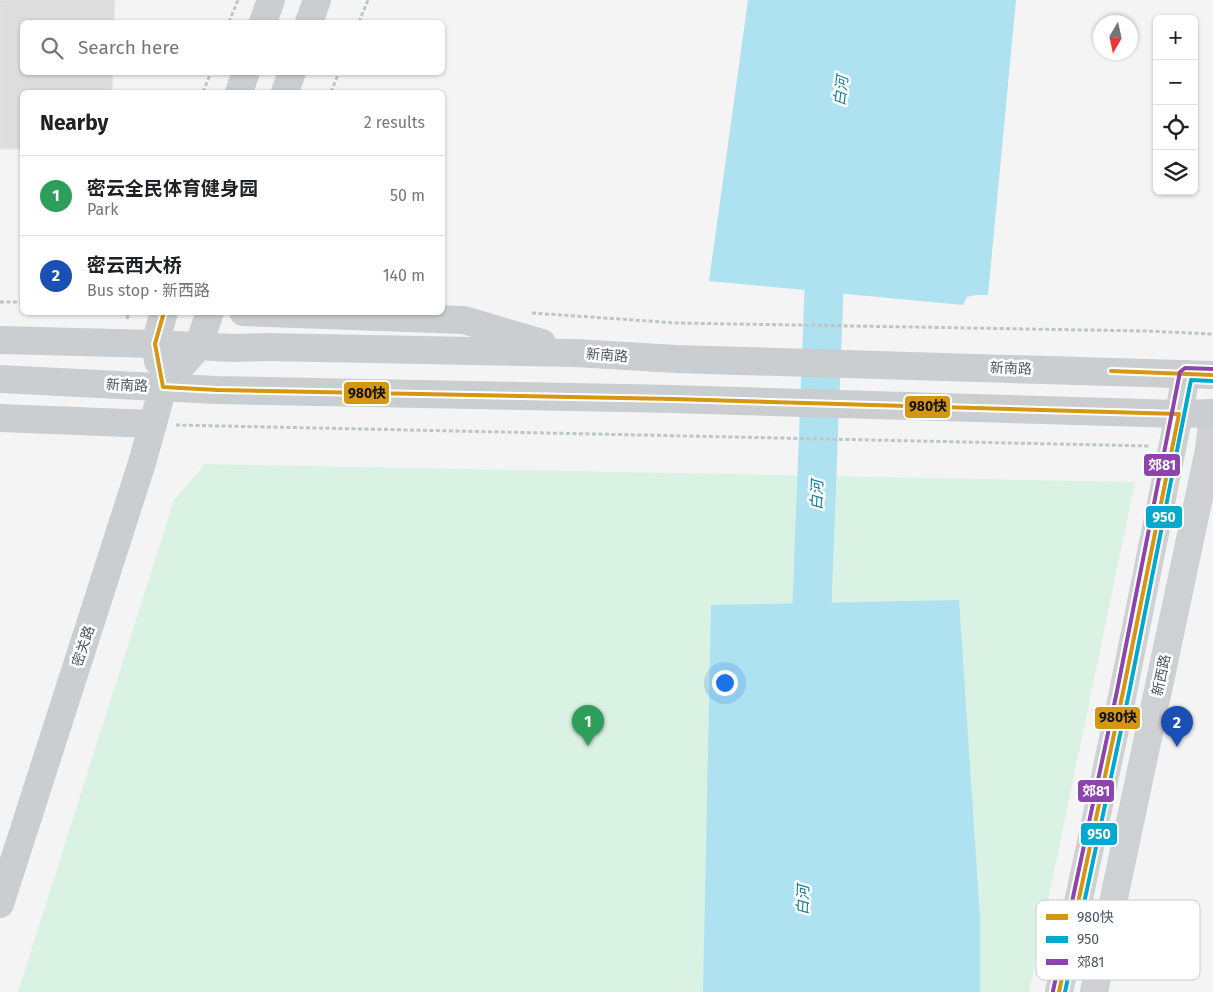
<!DOCTYPE html>
<meta charset="utf-8">
<style>
:root{--surface:#fff;--page:#f2f2f2;--text:#202124;--muted:#757577;--line:#e0e0e0;--accent:#868d94}
body{margin:0;font-family:"Fira Sans","Noto Sans SC",sans-serif;background:var(--page);color:var(--text)}
.controls{position:absolute;right:15px;top:15px;display:grid;overflow:hidden;border-radius:8px;box-shadow:0 1px 4px #0004}
.controls button{width:45px;height:45px;display:grid;place-items:center;padding:0;border:0;border-bottom:1px solid var(--line);background:var(--surface);color:var(--text);font:25px sans-serif}
.compass{position:absolute;left:1093px;top:15px;width:45px;height:45px;border-radius:50%;background:var(--surface);box-shadow:0 1px 4px #0004;rotate:189deg}
.you{position:absolute;left:724px;top:682px;width:18px;height:18px;margin:-12px;border:4px solid #fff;border-radius:50%;background:#1a73e8;box-shadow:0 0 0 8px #1a73e833}
.badge{display:grid;place-items:center;width:32px;height:32px;border-radius:50%;background:var(--accent);color:#fff;font-size:16px;font-weight:700}
.pin{position:absolute;translate:-50% -41px;filter:drop-shadow(0 1px 2px #0008)}
.pin::after{content:'';position:absolute;top:26px;width:18px;height:15px;background:inherit;clip-path:polygon(0 0,100% 0,50% 100%)}
.list{margin:0;padding:0;list-style:none}
h2{display:flex;justify-content:space-between;align-items:center;height:65px;margin:0;padding:0 20px;font-size:21px}
h2 small{font-size:16px;font-weight:400;color:var(--muted)}
.list li{display:grid;grid-template-columns:32px 1fr auto;gap:15px;align-items:center;box-sizing:border-box;height:80px;padding:0 20px;border-top:1px solid var(--line)}
.list b{display:block;font-size:19px;white-space:nowrap}
.list p{margin:0;font-size:16px;white-space:nowrap;color:var(--muted)}
.list em{font-size:16px;font-style:normal;color:var(--muted)}
.icon{flex:none;width:28px;height:28px;fill:none;stroke:currentColor;stroke-width:2;stroke-linecap:round;stroke-linejoin:round}
.map{position:relative;flex:none;width:1213px;height:992px;overflow:hidden}
.search{position:absolute;background:var(--surface);box-shadow:0 1px 4px #0004;left:20px;top:20px;width:425px;height:55px;display:flex;align-items:center;gap:12px;box-sizing:border-box;padding:0 18px;border-radius:8px;color:var(--muted);font-size:19px}
.panel{position:absolute;background:var(--surface);box-shadow:0 1px 4px #0004;left:20px;top:90px;width:425px;height:225px;border-radius:8px}
.map>svg:first-child{display:block}
.green{fill:#d9f2e3}
.water{fill:#aee2f0}
.lines{fill:none;stroke-linecap:round;stroke-linejoin:round}
.river{stroke:#aee2f0;stroke-width:39}
.building{fill:#ddddde;stroke:#e5e6e7}
.path{stroke:#bcc7c4;stroke-width:3;stroke-dasharray:4 2.5;stroke-linecap:butt}
.secondary{stroke:#ced0d4;stroke-width:28}
.primary{stroke:#caced1;stroke-width:28}
.bus-1-casing{stroke:#fff;stroke-width:8}
.bus-2-casing{stroke:#fff;stroke-width:8}
.bus-3-casing{stroke:#fff;stroke-width:8}
.bus-1{stroke:#d49613;stroke-width:4}
.bus-2{stroke:#00a9ce;stroke-width:4}
.bus-3{stroke:#8e44ad;stroke-width:4}
.labels{text-anchor:middle;stroke-width:5;stroke-linejoin:round;paint-order:stroke}
.street-label{font-size:14px;fill:#4a5661;stroke:#fff}
.water-label{font-size:15px;font-style:italic;fill:#0c7c9b;stroke:#fff}
.key{fill:#fff;stroke:#c9ccd0;stroke-width:1}
.key-label{font-size:14px;fill:#4a5661}
.line-badge{stroke:#fff;stroke-width:2}
.badge-label{font-size:14px;text-anchor:middle;font-weight:bold;fill:#fff}
.pale-badge-label{font-size:14px;text-anchor:middle;font-weight:bold;fill:#111}
</style>
<div class="map">
<svg width="1213" height="992" viewBox="0 0 1213 992">
<rect width="100%" height="100%" fill="#f4f4f4"/>
<path class="green" d="M205,464L1135,482L1029,992H18L174,500Z"/>
<g class="water">
<path d="M748,0H1016L988,295H976L967,297L963,305L709,281Z"/>
<path d="M959,600L980,917V992H703L711,605Z"/>
</g>
<g class="lines">
<path class="river" d="M810,656L826,238"/>
</g>
<path class="building" d="M0,0H115L114,22H22V72H113L112,92H22V149H0Z"/>
<g class="lines">
<g class="path">
<path d="M229,22L238,0"/>
<path d="M359,22L368,0"/>
<path d="M203,92L211,72"/>
<path d="M331,92L339,72"/>
<path d="M0,302H22"/>
<path d="M532,313L677,323L1146,331L1213,334"/>
<path d="M127,319L129,312"/>
<path d="M176,425L1150,446"/>
</g>
<g class="secondary">
<path d="M1059,992L1123,692L1179,414L1186,374"/>
<path d="M1094,992L1209,450L1213,416"/>
</g>
<g class="primary">
<path d="M263,22L271,0"/>
<path d="M309,22L317,0"/>
<path d="M239,92L246,72"/>
<path d="M285,92L292,72"/>
<path d="M243,312L464,320L542,343"/>
<path d="M0,340L155,344L234,348L267,347L575,353L676,359L1213,375"/>
<path d="M158,361L155,344L164,312"/>
<path d="M0,379L217,390L673,399L1179,414L1213,413"/>
<path d="M0,418L153,424"/>
<path d="M0,904L142,463L163,387L198,347L210,312"/>
</g>
<g class="bus-1-casing">
<g id="bus-1">
<path d="M164,312L155,344L163,387L217,390L673,399L1179,414L1123,692L1059,992"/>
<path d="M1111,371L1213,375"/>
</g>
</g>
<g class="bus-2-casing">
<path id="bus-2" d="M1065,992L1129,693L1191,380L1213,381"/>
</g>
<g class="bus-3-casing">
<path id="bus-3" d="M1053,991L1117,691L1180,372L1185,368L1213,369"/>
</g>
<use href="#bus-1" class="bus-1"/>
<use href="#bus-2" class="bus-2"/>
<use href="#bus-3" class="bus-3"/>
</g>
<g class="labels">
<g class="street-label">
<text transform="translate(607 355) rotate(4)" y="5">新南路</text>
<text transform="translate(1011 368) rotate(2)" y="5">新南路</text>
<text transform="translate(127 385) rotate(3)" y="5">新南路</text>
<text transform="translate(83 646) rotate(-72)" y="5">密关路</text>
<text transform="translate(1161 675) rotate(-78)" y="5">新西路</text>
</g>
<g class="water-label">
<text transform="translate(841 91) rotate(-83)" y="5">白河</text>
<text transform="translate(817 495) rotate(-88)" y="5">白河</text>
<text transform="translate(803 900) rotate(-88)" y="5">白河</text>
</g>
</g>
<rect x="1036" y="900" width="164" height="80" rx="8" class="key"/>
<rect x="1046" y="914" width="22" height="6" fill="#d49613"/>
<rect x="1046" y="936" width="22" height="7" fill="#00a9ce"/>
<rect x="1046" y="959" width="22" height="6" fill="#8e44ad"/>
<g class="key-label">
<text x="1077" y="922">980快</text>
<text x="1077" y="944">950</text>
<text x="1077" y="967">郊81</text>
</g>
<g class="line-badge">
<rect x="343" y="381" width="47" height="24" rx="5" fill="#d49613"/>
<rect x="904" y="395" width="47" height="24" rx="5" fill="#d49613"/>
<rect x="1143" y="453" width="38" height="24" rx="5" fill="#8e44ad"/>
<rect x="1145" y="505" width="38" height="24" rx="5" fill="#00a9ce"/>
<rect x="1094" y="706" width="47" height="24" rx="5" fill="#d49613"/>
<rect x="1077" y="779" width="38" height="24" rx="5" fill="#8e44ad"/>
<rect x="1080" y="822" width="38" height="24" rx="5" fill="#00a9ce"/>
</g>
<g class="badge-label">
<text x="1162" y="470">郊81</text>
<text x="1164" y="522">950</text>
<text x="1096" y="796">郊81</text>
<text x="1099" y="839">950</text>
</g>
<g class="pale-badge-label">
<text x="367" y="398">980快</text>
<text x="928" y="411">980快</text>
<text x="1118" y="722">980快</text>
</g>
</svg>
<div class="controls">
<button>+</button>
<button>−</button>
<button><svg class="icon" aria-label="locate" viewBox="0 0 24 24"><circle cx="12" cy="12" r="6"/><path d="M12 2v4M12 18v4M2 12h4M18 12h4"/></svg></button>
<button><svg class="icon" aria-label="layers" viewBox="0 0 24 24"><path d="M12 4l9 5-9 5-9-5zM3 14l9 5 9-5"/></svg></button>
</div>
<svg class="compass" viewBox="-18 -18 36 36"><path d="M0-13l5 13h-10z" fill="#e53935"/><path d="M0 13l5-13h-10z" fill="#757577"/></svg>
<div class="you"></div>
<div class="pin badge" style="left:588px;top:746px;background:#2e9e5b">1</div>
<div class="pin badge" style="left:1177px;top:747px;background:#1a4fb4">2</div>
<div class="search"><svg class="icon" aria-label="search" viewBox="0 0 24 24"><circle cx="10" cy="10" r="6"/><path d="M15 15l6 6"/></svg>Search here</div>
<section class="panel">
<h2>Nearby<small>2 results</small></h2>
<ul class="list">
<li><span class="badge" style="background:#2e9e5b">1</span><div><b>密云全民体育健身园</b><p>Park</p></div><em>50 m</em></li>
<li><span class="badge" style="background:#1a4fb4">2</span><div><b>密云西大桥</b><p>Bus stop · 新西路</p></div><em>140 m</em></li>
</ul>
</section>
</div>
